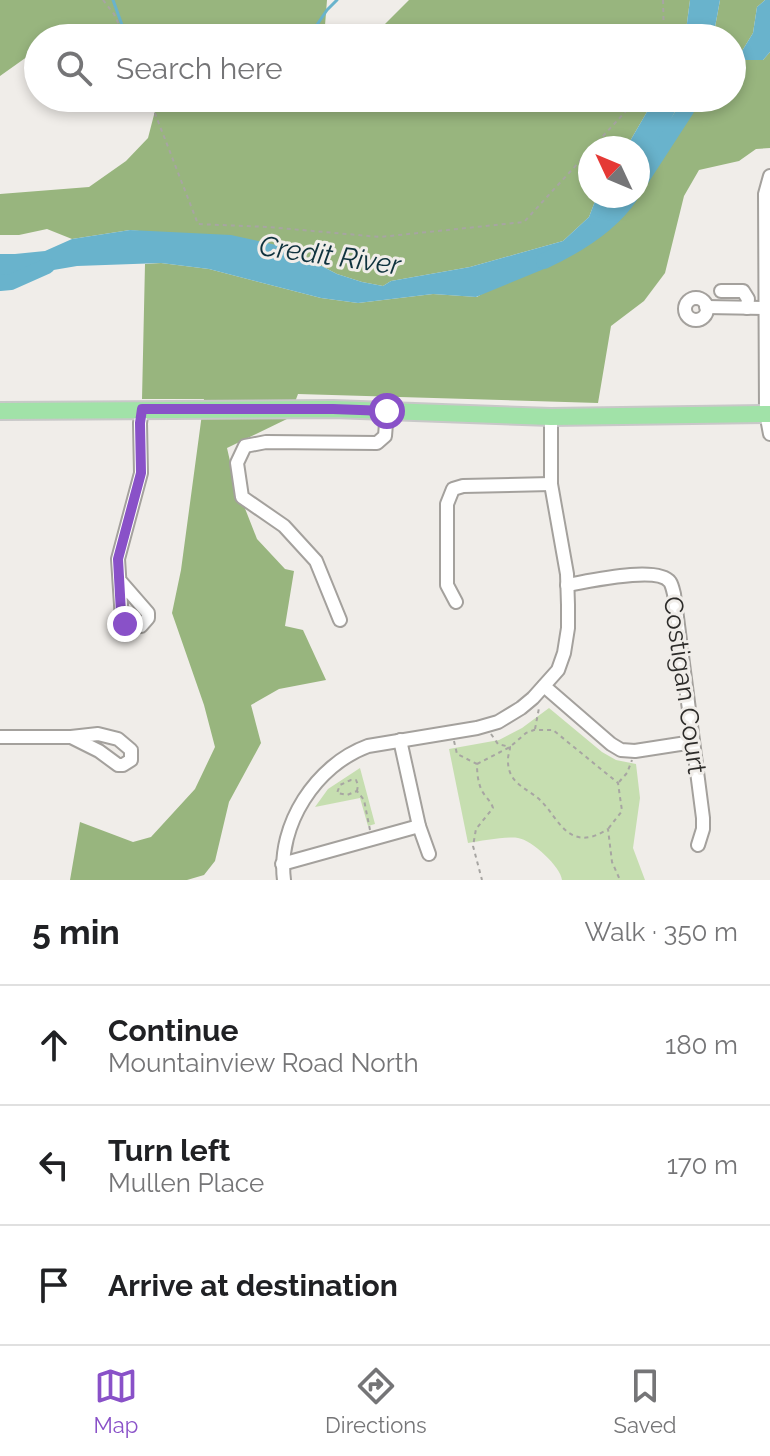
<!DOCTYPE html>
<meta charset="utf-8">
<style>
:root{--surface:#fff;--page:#f6f6f6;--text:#202124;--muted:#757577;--line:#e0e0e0;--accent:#8951c8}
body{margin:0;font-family:Raleway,sans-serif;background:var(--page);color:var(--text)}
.compass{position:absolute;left:578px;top:136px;width:72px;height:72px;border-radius:50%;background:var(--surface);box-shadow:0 4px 12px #0003;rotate:314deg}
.stop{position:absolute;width:24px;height:24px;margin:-18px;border:6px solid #8951c8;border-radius:50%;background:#fff}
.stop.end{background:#8951c8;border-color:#fff;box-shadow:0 2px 8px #0008}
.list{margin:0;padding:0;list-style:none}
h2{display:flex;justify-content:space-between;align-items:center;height:104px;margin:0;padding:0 32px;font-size:34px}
h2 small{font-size:26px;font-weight:400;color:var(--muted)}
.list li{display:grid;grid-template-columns:52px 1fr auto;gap:24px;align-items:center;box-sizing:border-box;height:120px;padding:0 32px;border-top:2px solid var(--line)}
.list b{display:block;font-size:30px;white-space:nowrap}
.list p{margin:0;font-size:26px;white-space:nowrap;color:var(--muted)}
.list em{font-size:26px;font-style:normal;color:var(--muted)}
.icon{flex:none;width:44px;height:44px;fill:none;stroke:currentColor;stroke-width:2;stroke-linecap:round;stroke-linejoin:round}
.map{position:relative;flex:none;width:770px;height:880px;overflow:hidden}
.search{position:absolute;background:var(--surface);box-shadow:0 4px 12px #0003;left:24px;right:24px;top:24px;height:88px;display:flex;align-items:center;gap:20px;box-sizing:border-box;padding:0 28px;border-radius:44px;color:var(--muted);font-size:30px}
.sheet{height:464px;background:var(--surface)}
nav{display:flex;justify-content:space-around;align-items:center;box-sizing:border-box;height:112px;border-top:2px solid var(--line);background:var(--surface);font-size:22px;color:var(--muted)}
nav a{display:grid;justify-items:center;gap:4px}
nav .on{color:var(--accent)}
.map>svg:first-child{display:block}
.green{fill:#c6deb0}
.forest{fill:#98b57e}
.water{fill:#69b3cc}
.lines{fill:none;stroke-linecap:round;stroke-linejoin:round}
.stream{stroke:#69b3cc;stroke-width:3}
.river{stroke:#69b3cc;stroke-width:16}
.minor-casing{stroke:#a4a19d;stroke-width:16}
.major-casing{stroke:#c8c8c8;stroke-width:20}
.path{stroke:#a7a5a2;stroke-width:2;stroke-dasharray:4 4;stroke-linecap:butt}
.minor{stroke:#fff;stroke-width:12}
.major{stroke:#a1e2a8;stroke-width:16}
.route{stroke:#8951c8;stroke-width:10}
.labels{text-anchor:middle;stroke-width:6;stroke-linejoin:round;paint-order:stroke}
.street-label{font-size:26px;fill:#2d2c2a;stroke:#f0ede9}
.water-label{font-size:28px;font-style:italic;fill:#0e323d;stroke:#f0ede9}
</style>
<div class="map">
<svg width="770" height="880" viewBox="0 0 770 880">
<rect width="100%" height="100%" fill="#f0ede9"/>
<g class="green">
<path d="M549,708L602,752L616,760L636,764L640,798L633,848L645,880H562C561,867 532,840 518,838C507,836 481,841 468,843L449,749L499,740L522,728Z"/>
<path d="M360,768L375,824L368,826L360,798L315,807L328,789Z"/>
</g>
<g class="forest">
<path d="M0,0H327L324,38H38V49L0,76Z"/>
<path d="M409,0H690L685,38H371Z"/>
<path d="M720,0H765L757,7L753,33L742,51L739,60H763L770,52V148L756,149L739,161L699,170L684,196L665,273L644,301L611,326L598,403L298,394L289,418L227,448L235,483L257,539L285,569L294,571L285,626L303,630L326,680L279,689L251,705L261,743L229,802L215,861L204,875L187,880H70L80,822L133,842L151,837L195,789L215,747L204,705L172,613L181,570L204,399H142L145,264L161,263L209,269L321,298L358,303L433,294L477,297L610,211L620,196H638V173L650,160L682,98H732V38H713Z"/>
<path d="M152,98H655L626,148H590V196H597L589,217L563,241L470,267L391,281L383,286L362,282L337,274L285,247L130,230L72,239L47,229L19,235H0V194L89,187L126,161L148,138L156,107Z"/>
</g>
<g class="water">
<path d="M690,0H720L713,38H685Z"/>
<path d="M765,0H770V52L763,60H739L742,51L753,33L757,7Z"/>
<path d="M655,98H682L650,160L638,173V148H626Z"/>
<path d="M597,196H620L610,211L544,269L476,297L433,294L358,303L321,298L209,269L161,263L77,266L30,274L0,283V254H15L45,251L72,239L130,230L231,235L285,247L337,274L362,282L383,286L391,281L470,267L563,241L589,217Z"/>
</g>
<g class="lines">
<g class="stream">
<path d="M113,0L122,25L133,38"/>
<path d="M308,38L327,10L337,0"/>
</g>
<g class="river">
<path d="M638,184L686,110L690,98"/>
<path d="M544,261C576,246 610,226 630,196"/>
<path d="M0,283L11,282L47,266"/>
</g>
<g class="minor-casing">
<g id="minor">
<path d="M770,176L765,194L766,413L770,434"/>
<path d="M721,291H743L748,299L747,308"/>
<circle cx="696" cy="309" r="11"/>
<path d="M706,307L765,308"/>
<path d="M121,582L148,613V618L141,626L130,627L122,620L118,559L141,473L140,423L142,409"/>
<path d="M567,585C586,582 657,565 670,582C672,585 673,590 674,594L703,818V829L698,845"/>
<path d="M456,602L447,585V504L453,489L463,486L551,484"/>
<path d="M340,620L316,561L284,526L242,497L237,463L245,446L266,442L377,443L385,436L387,411"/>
<path d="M544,686L611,744L621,750L635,751L693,742"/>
<path d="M0,737H71L98,734L118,739L131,750V760L123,765H118L99,751L71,737"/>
<path d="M400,740L419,826L429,854"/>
<path d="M282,864L419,826"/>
<path d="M284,880C277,825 316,765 368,746L477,728L498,722L521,708L533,698L558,670L564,653L568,628V605L567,574L551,484V417"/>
</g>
</g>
<g class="major-casing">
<path id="major" d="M0,411L333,409L551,417L770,414"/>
</g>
<g class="path">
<path d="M103,0L114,14L125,38"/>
<path d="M663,0L664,38"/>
<path d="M149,98L198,224L268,227L380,237L524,222L590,150"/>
<path d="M592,148L638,98"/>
<path d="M535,729L539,708"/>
<path d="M491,734L498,744L510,747C510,751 508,755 508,759C507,785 529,788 542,802C556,816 565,842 590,837C596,836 603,832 608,829L612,862L620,880"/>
<path d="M454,741L457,754L477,764C477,773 478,783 482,791C486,798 491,801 493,808L476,829L473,846L482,880"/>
<path d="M477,764L510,747L526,733L534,730H553L618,783L622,811L608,829"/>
<path d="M619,782L627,773L632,760"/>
<path d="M357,791L358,785L356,780H351L340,785L337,793L347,795L357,791L364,800L370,830"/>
</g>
<use href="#minor" class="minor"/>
<use href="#major" class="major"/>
</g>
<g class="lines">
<path class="route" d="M125,624L121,613L118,559L141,473L140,423L142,409H333L387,411"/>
</g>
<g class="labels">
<g class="street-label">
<text transform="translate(685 685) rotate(82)" y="9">Costigan Court</text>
</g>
<g class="water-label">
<text transform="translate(330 255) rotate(8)" y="10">Credit River</text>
</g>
</g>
</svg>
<svg class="compass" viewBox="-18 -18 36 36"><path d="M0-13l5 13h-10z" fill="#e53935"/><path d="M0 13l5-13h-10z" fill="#757577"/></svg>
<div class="stop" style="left:387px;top:411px"></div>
<div class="stop end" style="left:125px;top:624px"></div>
<div class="search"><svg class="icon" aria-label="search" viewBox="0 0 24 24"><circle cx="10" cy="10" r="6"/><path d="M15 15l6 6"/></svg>Search here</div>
</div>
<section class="sheet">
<h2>5 min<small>Walk · 350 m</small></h2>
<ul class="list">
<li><svg class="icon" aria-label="ahead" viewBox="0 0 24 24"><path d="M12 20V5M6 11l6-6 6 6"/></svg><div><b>Continue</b><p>Mountainview Road North</p></div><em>180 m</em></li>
<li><svg class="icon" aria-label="left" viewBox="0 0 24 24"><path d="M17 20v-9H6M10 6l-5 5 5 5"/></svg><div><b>Turn left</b><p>Mullen Place</p></div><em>170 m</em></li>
<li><svg class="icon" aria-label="arrive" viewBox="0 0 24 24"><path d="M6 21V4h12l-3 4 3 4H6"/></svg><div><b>Arrive at destination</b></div></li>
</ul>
</section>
<nav>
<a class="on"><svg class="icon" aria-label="map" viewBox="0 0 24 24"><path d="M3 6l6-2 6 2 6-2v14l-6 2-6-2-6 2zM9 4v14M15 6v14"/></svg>Map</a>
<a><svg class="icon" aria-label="directions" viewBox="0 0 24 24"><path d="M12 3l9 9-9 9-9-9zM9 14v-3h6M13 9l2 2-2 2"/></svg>Directions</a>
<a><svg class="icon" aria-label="saved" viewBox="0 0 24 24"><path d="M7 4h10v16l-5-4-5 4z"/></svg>Saved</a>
</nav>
